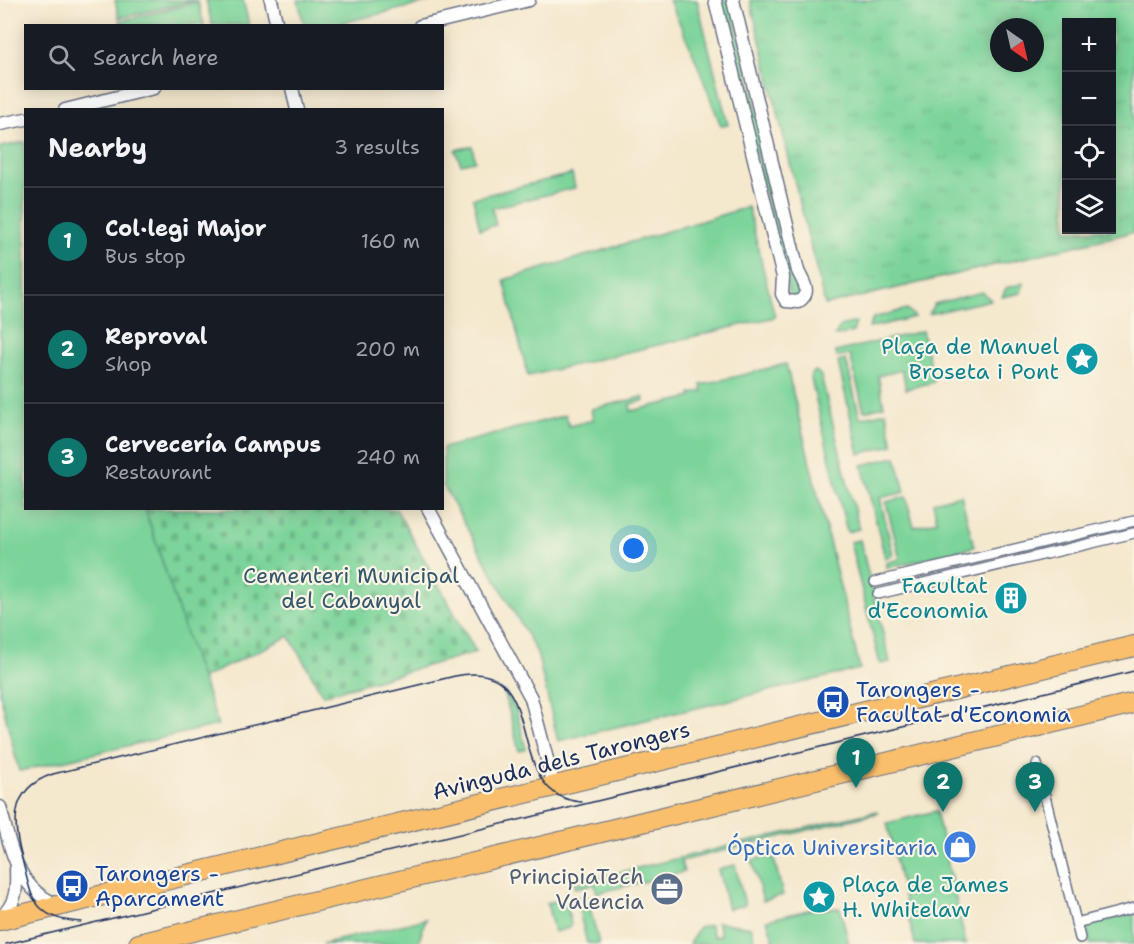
<!DOCTYPE html>
<meta charset="utf-8">
<style>
:root{--surface:#171b24;--page:#242831;--text:#f1f3f6;--muted:#9ea1a6;--line:#363941;--accent:#0f766e}
body{margin:0;font-family:"Shantell Sans",sans-serif;background:var(--page);color:var(--text)}
.controls{position:absolute;right:18px;top:18px;display:grid;overflow:hidden;border-radius:0px;box-shadow:0 3px 15px #0003}
.controls button{width:54px;height:54px;display:grid;place-items:center;padding:0;border:0;border-bottom:2px solid var(--line);background:var(--surface);color:var(--text);font:30px sans-serif}
.compass{position:absolute;left:990px;top:18px;width:54px;height:54px;border-radius:50%;background:var(--surface);box-shadow:0 3px 15px #0003;rotate:146deg}
.you{position:absolute;left:634px;top:549px;width:21px;height:21px;margin:-15px;border:4px solid #fff;border-radius:50%;background:#1a73e8;box-shadow:0 0 0 9px #1a73e833}
.badge{display:grid;place-items:center;width:39px;height:39px;border-radius:50%;background:var(--accent);color:#fff;font-size:20px;font-weight:700}
.pin{position:absolute;translate:-50% -50px;filter:drop-shadow(0 2px 3px #0008)}
.pin::after{content:'';position:absolute;top:32px;width:21px;height:18px;background:inherit;clip-path:polygon(0 0,100% 0,50% 100%)}
.list{margin:0;padding:0;list-style:none}
h2{display:flex;justify-content:space-between;align-items:center;height:78px;margin:0;padding:0 24px;font-size:26px}
h2 small{font-size:20px;font-weight:400;color:var(--muted)}
.list li{display:grid;grid-template-columns:39px 1fr auto;gap:18px;align-items:center;box-sizing:border-box;height:108px;padding:0 24px;border-top:2px solid var(--line)}
.list b{display:block;font-size:22px;white-space:nowrap}
.list p{margin:0;font-size:20px;white-space:nowrap;color:var(--muted)}
.list em{font-size:20px;font-style:normal;color:var(--muted)}
.icon{flex:none;width:33px;height:33px;fill:none;stroke:currentColor;stroke-width:2;stroke-linecap:round;stroke-linejoin:round}
.map{position:relative;flex:none;width:1134px;height:944px;overflow:hidden}
.search{position:absolute;background:var(--surface);box-shadow:0 3px 15px #0003;left:24px;top:24px;width:420px;height:66px;display:flex;align-items:center;gap:15px;box-sizing:border-box;padding:0 21px;border-radius:0px;color:var(--muted);font-size:22px}
.panel{position:absolute;background:var(--surface);box-shadow:0 3px 15px #0003;left:24px;top:108px;width:420px;height:402px;border-radius:0px}
.map>svg:first-child{display:block}
.green{fill:#7bd49a;stroke:#4b827c;stroke-width:1.5}
.cemetery{fill:url(#cemetery-stones);stroke:#4b827c;stroke-width:1.5}
.park{fill:url(#park-tufts);stroke:#4b827c;stroke-width:1.5;fill-rule:evenodd}
.lines{fill:none;stroke-linecap:round;stroke-linejoin:round}
.pedestrian-casing{stroke:#677085;stroke-width:12}
.minor-casing{stroke:#677085;stroke-width:15}
.primary-casing{stroke:#677085;stroke-width:22}
.pedestrian{stroke:#fff;stroke-width:9}
.minor{stroke:#fff;stroke-width:12}
.primary{stroke:#f9bf6d;stroke-width:20}
.tram{stroke:#1b2f5e;stroke-width:1.5}
.labels{text-anchor:middle;stroke-width:4.5;stroke-linejoin:round;paint-order:stroke}
.culture-label{font-size:22px;fill:#0d838f;stroke:#fcf5e5;text-anchor:end}
.park-label{font-size:22px;fill:#33586d;stroke:#fcf5e5}
.transit-label{font-size:22px;fill:#164399;stroke:#fcf5e5;text-anchor:start}
.street-label{font-size:22px;fill:#1b2f5e;stroke:#fcf5e5}
.shop-label{font-size:22px;fill:#366cbe;stroke:#fcf5e5;text-anchor:end}
.service-label{font-size:22px;fill:#4e5e75;stroke:#fcf5e5;text-anchor:end}
</style>
<div class="map">
<svg width="1134" height="944" viewBox="0 0 1134 944">
<defs>
<pattern id="cemetery-stones" width="16" height="16" patternUnits="userSpaceOnUse" patternTransform="scale(1.5)"><rect width="16" height="16" fill="#7bd49a"/><path d="M2 7V4a2 2 0 0 1 4 0v3zM10 15v-3a2 2 0 0 1 4 0v3z" fill="#6ab687"/></pattern>
<pattern id="park-tufts" width="24" height="20" patternUnits="userSpaceOnUse" patternTransform="scale(1.5)"><rect width="24" height="20" fill="#7bd49a"/><path d="M3 7l-1-3M5 7V3M7 7l1-3M15 17l-1-3M17 17v-4M19 17l1-3" fill="none" stroke="#6ab687"/></pattern>
</defs>
<rect width="100%" height="100%" fill="#fcf5e5"/>
<filter id="ink" filterUnits="userSpaceOnUse"><feTurbulence type="fractalNoise" baseFrequency=".0167" numOctaves="2"/><feDisplacementMap in="SourceGraphic" scale="12" xChannelSelector="R" yChannelSelector="G"/><feConvolveMatrix kernelMatrix="1 2 1 2 8 2 1 2 1" color-interpolation-filters="sRGB"/></filter>
<filter id="wash" filterUnits="userSpaceOnUse"><feTurbulence type="fractalNoise" baseFrequency=".008" numOctaves="4" result="noise"/><feDisplacementMap in="SourceGraphic" scale="24" xChannelSelector="R" yChannelSelector="G"/><feGaussianBlur stdDeviation="1.35" result="paint"/><feColorMatrix in="noise" values="0 0 0 0 0 0 0 0 0 0 0 0 0 0 0 0 0 1.4 0 .05"/><feComposite in="paint" operator="in"/></filter>
<g filter="url(#wash)">
<rect width="100%" height="100%" fill="#f4e8cd"/>
<g class="green">
<path d="M115,0H197L119,18Z"/>
<path d="M206,0H243L249,25H212Z"/>
<path d="M298,0H438L333,25H304Z"/>
<path d="M669,0H697L728,125L721,126L693,53Z"/>
<path d="M718,0H730L801,289L799,296L791,297L789,294Z"/>
<path d="M198,2L204,25H121L120,21Z"/>
<path d="M25,142L26,508L145,509L218,725L19,771L0,694V147Z"/>
<path d="M472,146L475,161L461,164L455,150Z"/>
<path d="M572,174L575,188L492,208L496,225L480,229L473,198Z"/>
<path d="M748,207L775,317L528,376L504,280Z"/>
<path d="M1024,283L1021,293L1002,297L1006,288Z"/>
<path d="M982,292L991,300L929,314L934,304Z"/>
<path d="M907,309L915,317L869,328L873,318Z"/>
<path d="M856,322L853,332L835,336L840,326Z"/>
<path d="M922,331L934,382L906,389L902,370L878,376L884,406L864,411L850,355L837,357L835,352Z"/>
<path d="M846,360L860,418L886,412L893,445L859,454L838,362Z"/>
<path d="M786,364L860,669L558,741L537,653L443,485V448L566,415L569,426L593,420L591,409L643,397L644,401L630,404L631,411L692,397L691,394L703,391L701,385Z"/>
<path d="M816,371L821,376L859,529L847,532L811,379V374Z"/>
<path d="M896,457L905,492L880,498L893,555L885,558L862,465Z"/>
<path d="M961,495L974,547L887,568L886,563L900,559L886,502L906,497L914,527L937,521L933,502Z"/>
<path d="M860,540L890,662L880,664L850,542Z"/>
<path d="M504,691L516,710L526,749L519,751Z"/>
<path d="M877,811L878,813L681,861L684,872L597,893L595,884L575,888L574,883Z"/>
<path d="M936,811L966,944H915L887,823Z"/>
<path d="M773,855L783,895L763,901L752,860Z"/>
<path d="M735,865L745,905L728,909L718,869Z"/>
<path d="M587,896L599,944L587,943L576,898Z"/>
<path d="M562,899L566,902L571,924L569,928L554,932L547,903Z"/>
<path d="M840,908L849,944H775L767,920L812,909Z"/>
<path d="M1134,912V944H1090L1086,925Z"/>
<path d="M426,919L418,944H322Z"/>
<path d="M717,922L751,927L756,944H689L699,927L710,925L714,937L721,935Z"/>
</g>
<path class="cemetery" d="M145,509H396L476,652L323,695L289,636L201,679Z"/>
<path class="park" d="M750,0H1134V232L825,305ZM1066,22H1112V230H1066ZM999,27H1035V63H999Z"/>
</g>
<g filter="url(#ink)">
<g class="lines">
<g class="pedestrian-casing">
<g id="pedestrian">
<path d="M875,582L1134,521"/>
<path d="M878,594L1134,533"/>
<path d="M1037,764L1080,938"/>
<path d="M1076,923L1134,908"/>
</g>
</g>
<g class="minor-casing">
<g id="minor">
<path d="M271,0L277,26"/>
<path d="M715,0L783,277L782,294L786,301L798,302C813,292 803,283 798,271L733,0"/>
<path d="M420,26L529,0"/>
<path d="M292,88L297,110"/>
<path d="M65,110L154,88"/>
<path d="M0,124L26,119"/>
<path d="M428,508L531,698L554,786"/>
<path d="M0,807C10,844 16,892 60,905"/>
<path d="M0,918C16,904 17,890 16,869"/>
</g>
</g>
<g class="primary-casing">
<g id="primary">
<path d="M0,920L1134,646"/>
<path d="M139,944L1134,703"/>
</g>
</g>
<use href="#pedestrian" class="pedestrian"/>
<use href="#minor" class="minor"/>
<use href="#primary" class="primary"/>
<g class="tram">
<path d="M81,922C68,921 52,919 42,909C30,899 28,881 24,867C14,828 5,790 53,774L455,676C554,655 497,796 582,802"/>
<path d="M6,944L1134,671"/>
</g>
</g>
</g>
<defs>
<g id="sight-disc" transform="scale(1.725)"><circle r="9.5" fill="#0f9aa8" stroke="#fcf5e5"/><path d="M0-6L1.8-2.2L6-1.7L2.9 1.2L3.7 5.4L0 3.3L-3.7 5.4L-2.9 1.2L-6-1.7L-1.8-2.2Z" fill="#fff"/></g>
<g id="building-disc" transform="scale(1.725)"><circle r="9.5" fill="#0f9aa8" stroke="#fcf5e5"/><path d="M-4-6H4V6H1V3H-1V6H-4ZM-2.5-4.3h1.7v1.8h-1.7ZM.8-4.3h1.7v1.8H.8ZM-2.5-1h1.7V.8h-1.7ZM.8-1h1.7V.8H.8Z" fill="#fff"/></g>
<g id="bus-disc" transform="scale(1.725)"><circle r="9.5" fill="#1a4fb4" stroke="#fcf5e5"/><path d="M-5-6H5V4H4V6H2V4H-2V6H-4V4H-5ZM-3.5-4V0h7V-4ZM-3.5 1.2v1.5H-2V1.2ZM2 1.2v1.5H3.5V1.2Z" fill="#fff"/></g>
<g id="shop-disc" transform="scale(1.725)"><circle r="9.5" fill="#3f7fe0" stroke="#fcf5e5"/><path d="M-5-2.5h2.3a2.7 3.5 0 0 1 5.4 0H5L5.5 6h-11ZM-1.5-2.5h3a1.5 2.3 0 0 0-3 0Z" fill="#fff"/></g>
<g id="office-disc" transform="scale(1.725)"><circle r="9.5" fill="#5c6f8a" stroke="#fcf5e5"/><path d="M-6-3h4V-5.5h4V-3h4V5H-6ZM-1-4.5V-3h2v-1.5ZM-6 0V1H6V0Z" fill="#fff"/></g>
</defs>
<g fill-rule="evenodd">
<use href="#sight-disc" x="1082" y="359"/>
<use href="#building-disc" x="1011" y="598"/>
<use href="#bus-disc" x="833" y="702"/>
<use href="#shop-disc" x="960" y="847"/>
<use href="#bus-disc" x="72" y="886"/>
<use href="#office-disc" x="667" y="889"/>
<use href="#sight-disc" x="819" y="897"/>
</g>
<g class="labels">
<g class="culture-label">
<text x="1059" y="354">Plaça de Manuel<tspan x="1059" dy="25">Broseta i Pont</tspan></text>
<text x="988" y="593">Facultat<tspan x="988" dy="25">d'Economia</tspan></text>
<text x="842" y="892" text-anchor="start">Plaça de James<tspan x="842" dy="25">H. Whitelaw</tspan></text>
</g>
<g class="park-label">
<text x="351" y="583">Cementeri Municipal<tspan x="351" dy="25">del Cabanyal</tspan></text>
</g>
<g class="transit-label">
<text x="856" y="697">Tarongers -<tspan x="856" dy="25">Facultat d'Economia</tspan></text>
<text x="95" y="881">Tarongers -<tspan x="95" dy="25">Aparcament</tspan></text>
</g>
<g class="street-label">
<text transform="translate(561 760) rotate(-14)" y="8">Avinguda dels Tarongers</text>
</g>
<g class="shop-label">
<text x="937" y="855">Óptica Universitaria</text>
</g>
<g class="service-label">
<text x="644" y="884">PrincipiaTech<tspan x="644" dy="25">Valencia</tspan></text>
</g>
</g>
</svg>
<div class="controls">
<button>+</button>
<button>−</button>
<button><svg class="icon" aria-label="locate" viewBox="0 0 24 24"><circle cx="12" cy="12" r="6"/><path d="M12 2v4M12 18v4M2 12h4M18 12h4"/></svg></button>
<button><svg class="icon" aria-label="layers" viewBox="0 0 24 24"><path d="M12 4l9 5-9 5-9-5zM3 14l9 5 9-5"/></svg></button>
</div>
<svg class="compass" viewBox="-18 -18 36 36"><path d="M0-13l5 13h-10z" fill="#e53935"/><path d="M0 13l5-13h-10z" fill="#9ea1a6"/></svg>
<div class="you"></div>
<div class="pin badge" style="left:856px;top:788px">1</div>
<div class="pin badge" style="left:943px;top:812px">2</div>
<div class="pin badge" style="left:1035px;top:812px">3</div>
<div class="search"><svg class="icon" aria-label="search" viewBox="0 0 24 24"><circle cx="10" cy="10" r="6"/><path d="M15 15l6 6"/></svg>Search here</div>
<section class="panel">
<h2>Nearby<small>3 results</small></h2>
<ul class="list">
<li><span class="badge">1</span><div><b>Col·legi Major</b><p>Bus stop</p></div><em>160 m</em></li>
<li><span class="badge">2</span><div><b>Reproval</b><p>Shop</p></div><em>200 m</em></li>
<li><span class="badge">3</span><div><b>Cervecería Campus</b><p>Restaurant</p></div><em>240 m</em></li>
</ul>
</section>
</div>
